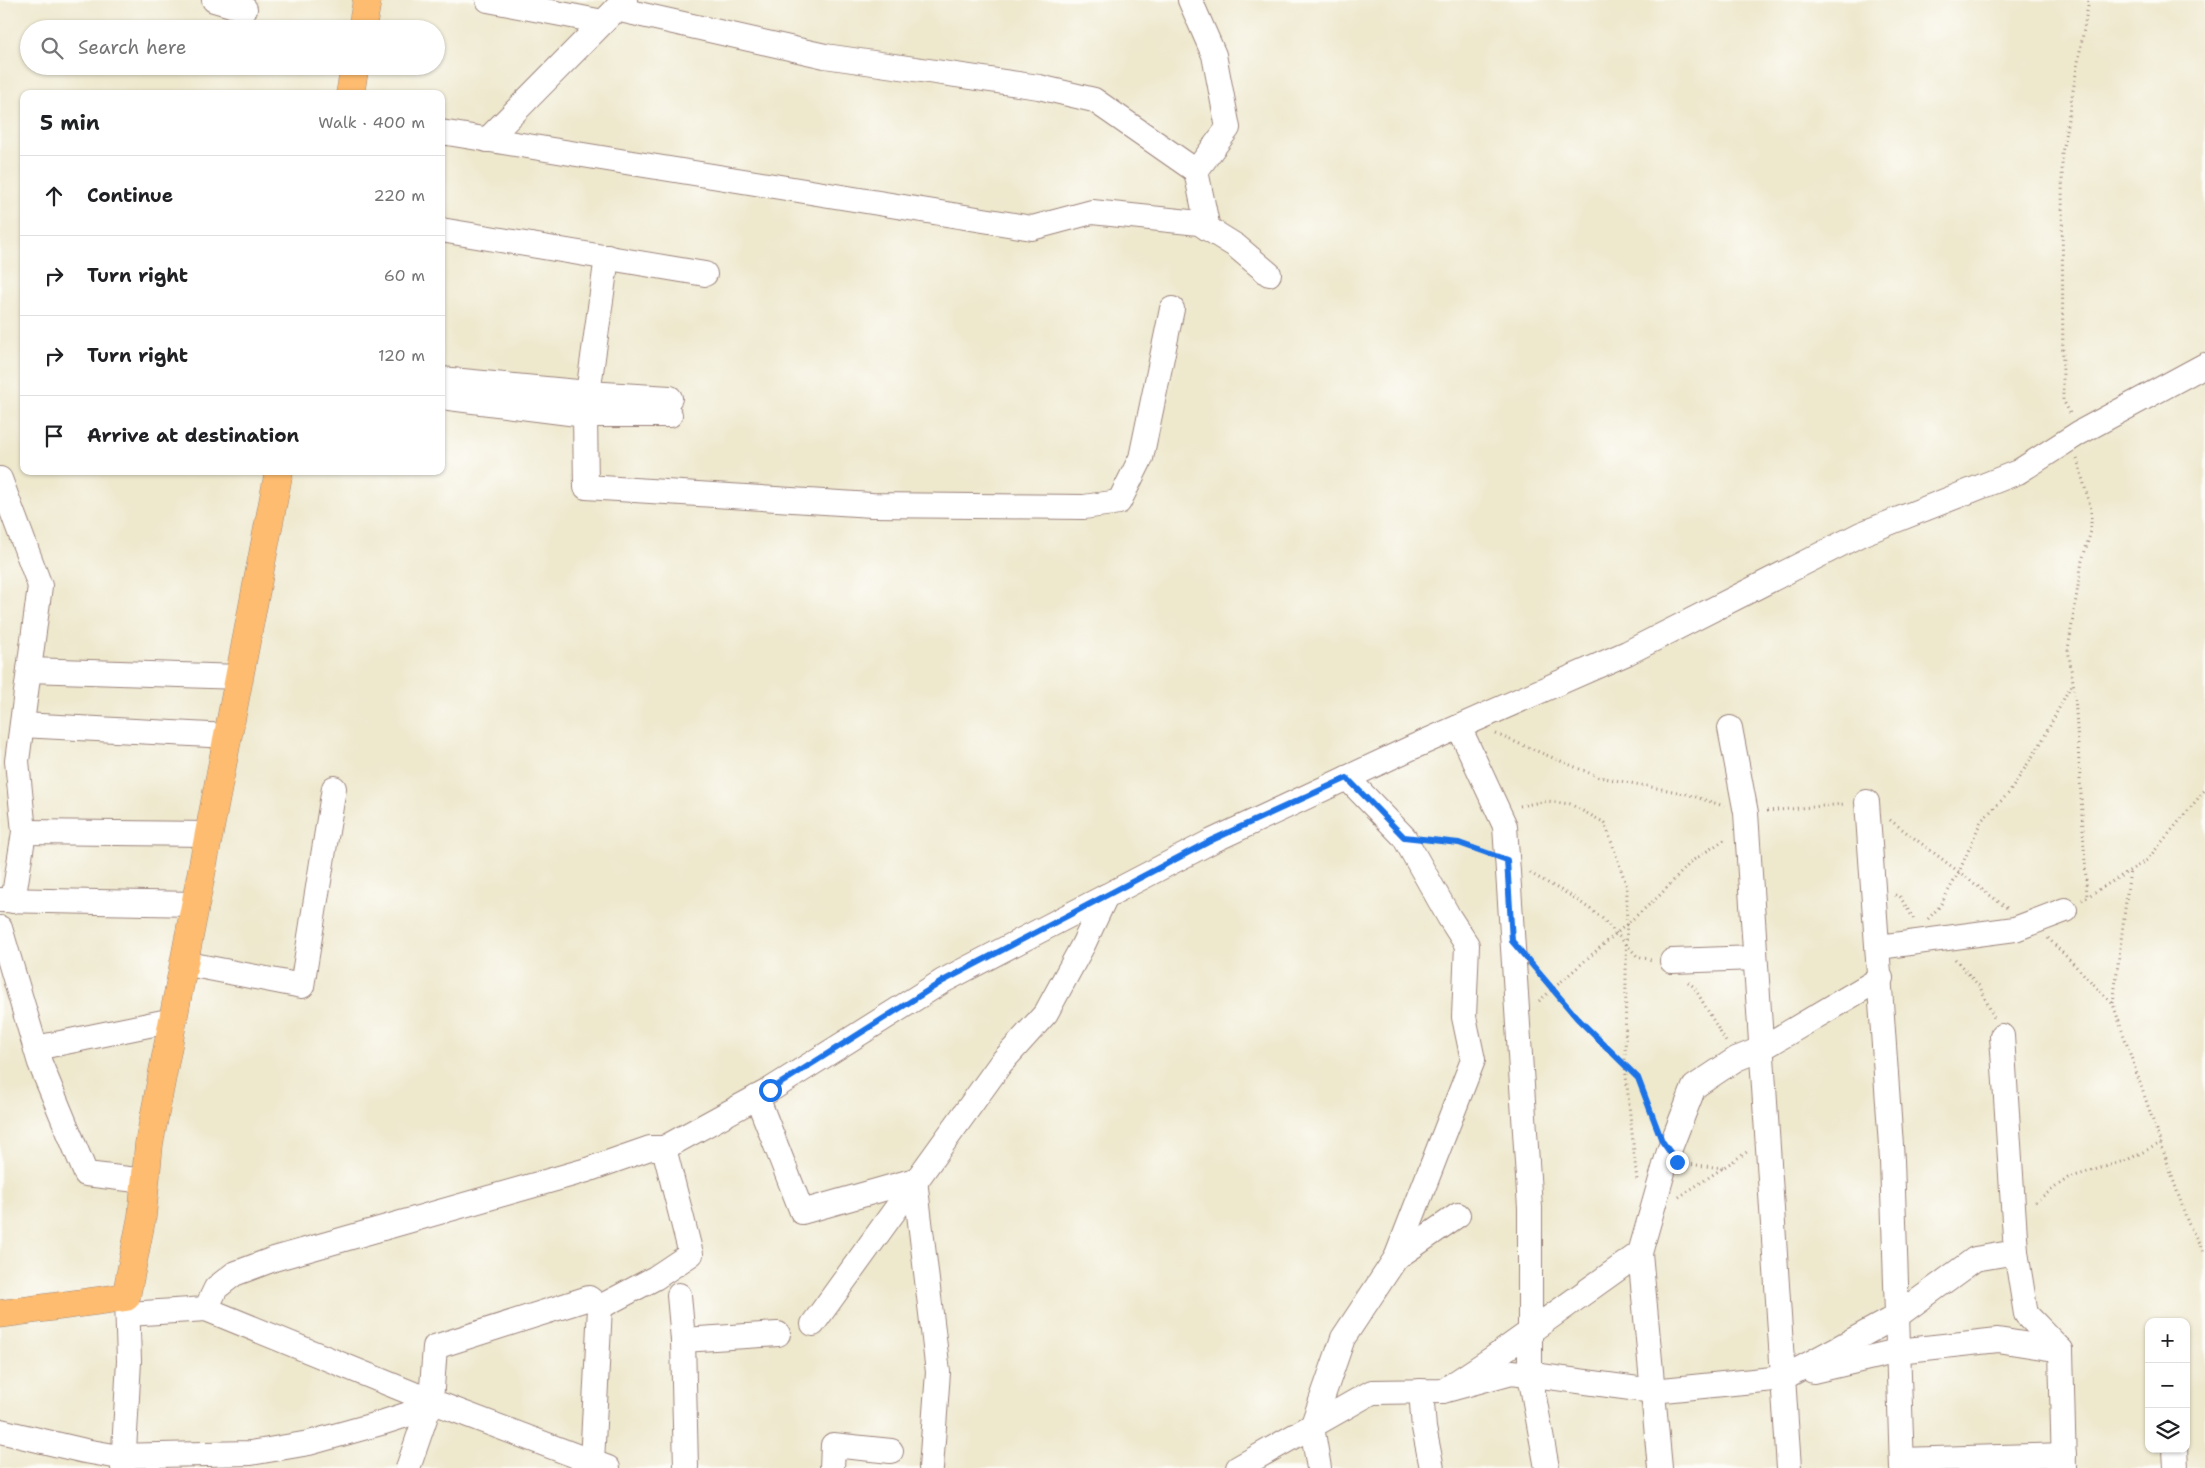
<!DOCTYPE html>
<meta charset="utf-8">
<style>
:root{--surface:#fff;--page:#f6f6f6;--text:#202124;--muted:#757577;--line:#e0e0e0}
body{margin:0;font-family:"Shantell Sans",sans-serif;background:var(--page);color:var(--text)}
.controls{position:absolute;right:15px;bottom:15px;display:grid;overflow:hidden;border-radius:10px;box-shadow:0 1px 4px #0004}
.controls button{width:45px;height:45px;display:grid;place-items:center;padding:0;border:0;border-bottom:1px solid var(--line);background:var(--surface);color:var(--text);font:25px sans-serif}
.stop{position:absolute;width:15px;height:15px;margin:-11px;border:4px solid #1a73e8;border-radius:50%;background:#fff}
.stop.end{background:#1a73e8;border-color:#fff;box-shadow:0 1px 5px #0008}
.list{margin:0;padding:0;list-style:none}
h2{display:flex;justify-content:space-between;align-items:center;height:65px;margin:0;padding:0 20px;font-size:21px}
h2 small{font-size:16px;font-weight:400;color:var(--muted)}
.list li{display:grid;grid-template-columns:32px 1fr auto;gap:15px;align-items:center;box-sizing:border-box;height:80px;padding:0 20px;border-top:1px solid var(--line)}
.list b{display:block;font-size:19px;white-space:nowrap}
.list em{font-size:16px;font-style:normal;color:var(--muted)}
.icon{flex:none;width:28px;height:28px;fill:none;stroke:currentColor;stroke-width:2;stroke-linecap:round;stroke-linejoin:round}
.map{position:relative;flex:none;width:2205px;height:1468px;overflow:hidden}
.search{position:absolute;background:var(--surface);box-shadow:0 1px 4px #0004;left:20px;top:20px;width:425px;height:55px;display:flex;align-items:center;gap:12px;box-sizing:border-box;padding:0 18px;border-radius:28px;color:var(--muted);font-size:19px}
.panel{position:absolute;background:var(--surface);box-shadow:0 1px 4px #0004;left:20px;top:90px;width:425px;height:385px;border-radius:10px}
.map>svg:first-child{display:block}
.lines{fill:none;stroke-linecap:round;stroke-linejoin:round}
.minor-casing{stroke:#9c847c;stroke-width:26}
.major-casing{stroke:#9c847c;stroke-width:29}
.path{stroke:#9c847c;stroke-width:3;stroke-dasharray:1 4;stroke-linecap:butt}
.minor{stroke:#fff;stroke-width:24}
.major{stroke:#fdbc6f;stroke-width:28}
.route{stroke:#1a73e8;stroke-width:6}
</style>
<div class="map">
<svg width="2205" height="1468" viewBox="0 0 2205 1468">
<rect width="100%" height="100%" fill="#fdfcf7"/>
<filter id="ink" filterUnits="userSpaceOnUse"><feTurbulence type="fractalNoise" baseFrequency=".02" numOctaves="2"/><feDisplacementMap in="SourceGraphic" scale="10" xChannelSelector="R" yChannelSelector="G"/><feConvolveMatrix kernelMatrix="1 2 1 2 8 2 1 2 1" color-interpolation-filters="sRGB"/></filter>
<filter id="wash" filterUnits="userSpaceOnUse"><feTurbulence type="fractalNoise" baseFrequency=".0096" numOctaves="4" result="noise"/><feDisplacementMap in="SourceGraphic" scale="20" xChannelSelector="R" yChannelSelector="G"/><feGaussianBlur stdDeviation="1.12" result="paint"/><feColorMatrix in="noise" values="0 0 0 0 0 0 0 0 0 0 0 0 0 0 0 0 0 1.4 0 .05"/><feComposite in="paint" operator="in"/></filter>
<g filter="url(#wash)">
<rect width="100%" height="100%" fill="#eee8cd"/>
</g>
<g filter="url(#ink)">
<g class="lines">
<g class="minor-casing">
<g id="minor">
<path d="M214,0L245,9"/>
<path d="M488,0L603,22"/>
<path d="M1190,0L1214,55L1228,128L1196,171L1208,229"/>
<path d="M616,9L825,56L1039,87L1094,100L1196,171"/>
<path d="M441,132L1032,228L1092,212L1199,223L1236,246L1269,274"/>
<path d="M487,140L625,0"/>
<path d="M441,230L705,274"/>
<path d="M607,257L585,415H670"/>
<path d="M441,379L588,393L670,398"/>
<path d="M441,397L585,415L586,487L872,505L1084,507L1119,502L1141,458L1172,309"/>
<path d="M0,479L40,586L17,761L24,832L13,901"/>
<path d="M29,670L240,677"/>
<path d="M22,725L228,736"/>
<path d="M1459,727L1505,826L1530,1208V1375L1547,1468"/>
<path d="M1730,728L1746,813L1789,1468"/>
<path d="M1867,802L1892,1160L1902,1468"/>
<path d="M24,832L209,834"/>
<path d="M0,900L195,904"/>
<path d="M0,928L40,1063L86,1174L145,1181"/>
<path d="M1879,947L2015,929L2065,910"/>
<path d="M1672,961L1755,958"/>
<path d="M183,963L302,986L334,788"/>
<path d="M2002,1036L2016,1252L2026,1314L2061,1350L2064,1468"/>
<path d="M36,1048L173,1020"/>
<path d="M757,1097L802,1212L915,1180L938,1372L931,1468"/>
<path d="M1396,1258L1458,1215"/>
<path d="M679,1295L683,1340L686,1468"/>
<path d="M600,1307L655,1278L691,1254L664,1148"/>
<path d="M206,1309L216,1288L234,1274L274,1259L587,1170L650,1148H664L770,1090L943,981L1212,841L1413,747L1627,653L1861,534L2018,472L2079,433L2205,365"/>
<path d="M128,1314L206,1309L431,1401L608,1468"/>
<path d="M813,1324L1001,1063L1046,1013L1083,945L1106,896"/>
<path d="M683,1340L778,1334"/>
<path d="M1813,1371L1898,1351L1998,1340L2061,1350"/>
<path d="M1421,1391L1424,1428L1432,1468"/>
<path d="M1443,1391L1512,1372L1653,1391L1783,1378L1897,1316L1975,1259L2016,1252"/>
<path d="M0,1431L85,1451L114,1456L251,1453L309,1443L381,1423L409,1414L431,1401"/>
<path d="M2175,1449L2176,1468"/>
<path d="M1902,1460L2064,1455"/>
<path d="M123,1468L129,1361L127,1300"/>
<path d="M408,1468L431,1401L435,1347L589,1298L600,1307L592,1462"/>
<path d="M832,1468L833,1445L891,1451"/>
<path d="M1238,1468L1372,1392L1443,1391L1493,1358L1640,1253"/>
<path d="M1319,1468L1312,1427L1343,1338L1396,1258L1473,1060L1464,1017L1467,945L1449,917L1404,837L1347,778"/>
<path d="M1660,1468L1640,1253L1669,1151L1694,1087L1736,1059L1761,1049L1881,978"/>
</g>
</g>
<g class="major-casing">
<g id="major">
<path d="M362,29L367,0"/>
<path d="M350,94L355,66"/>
<path d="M0,1314L126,1297L142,1216L149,1144L279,471"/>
</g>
</g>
<g class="path">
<path d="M2070,413L2063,400L2062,153L2089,0"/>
<path d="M2077,459L2091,509V531L2082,561L2068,649L2075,695L2087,896"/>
<path d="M1496,734L1599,777L1683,793L1724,806"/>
<path d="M1520,806L1547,801L1570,804L1605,823L1627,887L1625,1066L1637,1181"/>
<path d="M1767,811L1845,804"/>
<path d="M1890,820L2007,908"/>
<path d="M1429,840L1459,843L1486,852"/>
<path d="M1530,873L1573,897L1601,917L1637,956L1651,960"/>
<path d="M1895,895L1900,897L1915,921"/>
<path d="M2082,900L2147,860L2205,790"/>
<path d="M1928,919L1940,906L1959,872L1981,821L2009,793L2041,743L2072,683"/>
<path d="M2048,938L2113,1004L2188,1223L2205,1254"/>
<path d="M1955,959L1980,987L1994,1018"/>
<path d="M1537,969L1577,1018L1638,1078L1656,1125"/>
<path d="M1688,982L1694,987L1726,1042"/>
<path d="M1539,1001L1659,896L1692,861L1727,838"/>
<path d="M2113,1003L2130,870"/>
<path d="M1687,1164L1723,1168"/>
<path d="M1679,1197L1747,1152"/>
<path d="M2035,1202L2068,1178L2127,1160L2161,1143"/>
</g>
<use href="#minor" class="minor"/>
<use href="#major" class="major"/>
</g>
</g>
<g class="lines" filter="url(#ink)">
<path class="route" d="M770,1090L943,981L1212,840L1347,778L1404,837L1459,843L1507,860L1512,941L1577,1018L1638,1078L1662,1141L1677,1162"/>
</g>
</svg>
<div class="controls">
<button>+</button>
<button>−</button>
<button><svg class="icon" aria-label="layers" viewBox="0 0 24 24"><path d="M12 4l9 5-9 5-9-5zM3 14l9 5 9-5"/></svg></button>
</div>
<div class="stop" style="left:770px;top:1090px"></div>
<div class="stop end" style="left:1677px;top:1162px"></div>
<div class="search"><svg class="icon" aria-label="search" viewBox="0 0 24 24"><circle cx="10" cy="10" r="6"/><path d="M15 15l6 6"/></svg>Search here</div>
<section class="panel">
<h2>5 min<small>Walk · 400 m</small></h2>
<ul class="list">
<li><svg class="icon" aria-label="ahead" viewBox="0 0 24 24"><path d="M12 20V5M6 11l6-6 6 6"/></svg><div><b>Continue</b></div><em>220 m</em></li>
<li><svg class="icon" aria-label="right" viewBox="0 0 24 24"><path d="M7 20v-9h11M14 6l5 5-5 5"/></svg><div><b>Turn right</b></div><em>60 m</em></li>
<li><svg class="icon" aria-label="right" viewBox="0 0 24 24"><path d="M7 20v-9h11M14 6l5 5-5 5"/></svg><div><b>Turn right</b></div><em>120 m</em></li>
<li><svg class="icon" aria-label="arrive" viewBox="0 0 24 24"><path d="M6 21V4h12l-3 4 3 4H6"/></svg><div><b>Arrive at destination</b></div></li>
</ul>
</section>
</div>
